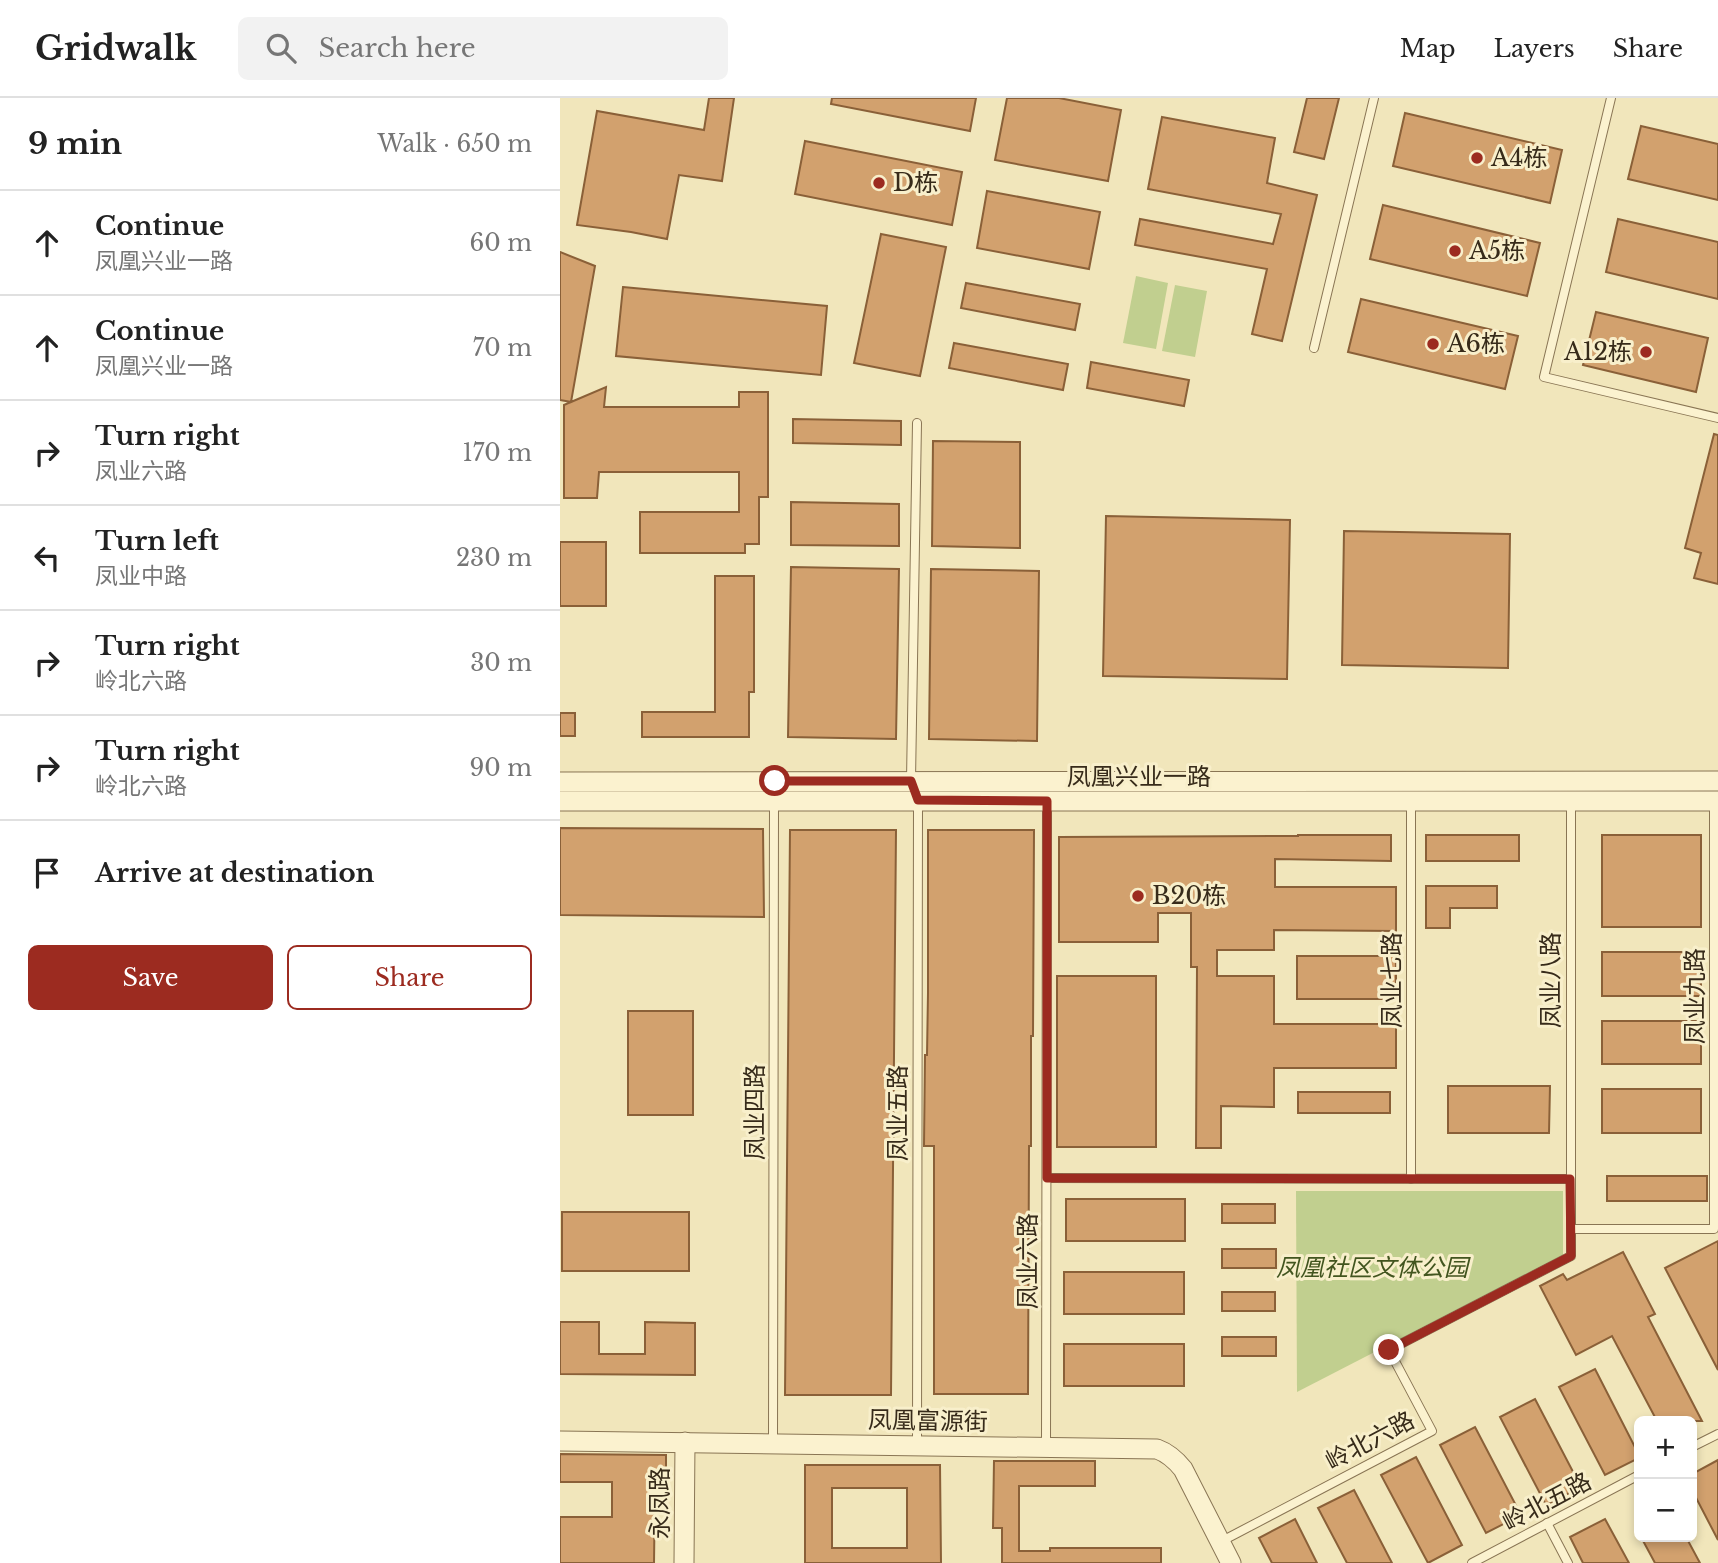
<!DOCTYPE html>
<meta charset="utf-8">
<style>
:root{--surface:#fff;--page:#f2f2f2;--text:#222;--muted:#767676;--line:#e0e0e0;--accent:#9c2b20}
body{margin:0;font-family:"Libre Baskerville","Noto Sans SC",serif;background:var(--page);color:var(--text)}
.controls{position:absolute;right:21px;bottom:21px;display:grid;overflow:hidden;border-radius:10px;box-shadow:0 4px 10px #0003}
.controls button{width:63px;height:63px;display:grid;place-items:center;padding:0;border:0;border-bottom:2px solid var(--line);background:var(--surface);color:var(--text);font:35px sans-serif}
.stop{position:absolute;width:21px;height:21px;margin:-16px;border:5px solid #9c2b20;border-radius:50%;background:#fff}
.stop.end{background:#9c2b20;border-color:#fff;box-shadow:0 2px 7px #0008}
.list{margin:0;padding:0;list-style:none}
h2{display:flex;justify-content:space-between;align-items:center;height:91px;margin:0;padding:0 28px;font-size:30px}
h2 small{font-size:23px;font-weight:400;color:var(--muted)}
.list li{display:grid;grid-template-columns:46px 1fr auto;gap:21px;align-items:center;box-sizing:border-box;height:105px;padding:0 28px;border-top:2px solid var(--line)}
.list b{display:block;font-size:26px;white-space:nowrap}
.list p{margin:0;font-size:23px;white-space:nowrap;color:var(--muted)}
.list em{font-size:23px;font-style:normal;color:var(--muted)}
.actions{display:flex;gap:14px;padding:21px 28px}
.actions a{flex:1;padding:16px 0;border:2px solid var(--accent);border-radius:10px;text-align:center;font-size:24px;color:var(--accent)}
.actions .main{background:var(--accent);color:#fff}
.icon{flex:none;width:38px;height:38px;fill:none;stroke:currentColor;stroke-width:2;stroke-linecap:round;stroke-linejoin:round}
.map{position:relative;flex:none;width:1158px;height:1465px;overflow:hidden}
header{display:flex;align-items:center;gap:42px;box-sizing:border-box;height:98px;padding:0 35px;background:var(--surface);border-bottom:2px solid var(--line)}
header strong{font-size:33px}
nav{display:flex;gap:38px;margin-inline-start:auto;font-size:24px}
.search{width:490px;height:63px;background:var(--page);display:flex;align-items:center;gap:18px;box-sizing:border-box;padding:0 24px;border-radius:10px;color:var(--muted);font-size:26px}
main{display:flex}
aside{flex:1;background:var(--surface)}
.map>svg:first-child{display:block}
.green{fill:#c1cf8f}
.building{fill:#d2a16e;stroke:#8a6038;stroke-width:2;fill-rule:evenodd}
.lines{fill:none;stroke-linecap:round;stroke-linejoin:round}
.service-casing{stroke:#897554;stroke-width:10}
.tertiary-casing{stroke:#897554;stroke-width:21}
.service{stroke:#fbf2cf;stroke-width:8}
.tertiary{stroke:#fbf2cf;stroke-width:19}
.route{stroke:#9c2b20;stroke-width:9}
.poi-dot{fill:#9c2b20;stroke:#f8efcb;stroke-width:2.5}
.labels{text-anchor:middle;stroke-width:6;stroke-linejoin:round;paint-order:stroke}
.poi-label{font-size:24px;fill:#372b1a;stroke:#f8efcb;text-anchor:start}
.street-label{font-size:24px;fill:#372b1a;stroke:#f8efcb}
.park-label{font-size:24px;font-style:italic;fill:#42551f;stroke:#f8efcb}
</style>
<header>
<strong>Gridwalk</strong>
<div class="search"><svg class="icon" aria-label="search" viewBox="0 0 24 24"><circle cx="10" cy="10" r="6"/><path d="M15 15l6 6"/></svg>Search here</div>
<nav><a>Map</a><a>Layers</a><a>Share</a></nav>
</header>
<main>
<aside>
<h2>9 min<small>Walk · 650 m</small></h2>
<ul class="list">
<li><svg class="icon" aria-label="ahead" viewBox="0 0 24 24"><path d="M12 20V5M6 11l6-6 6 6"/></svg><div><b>Continue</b><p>凤凰兴业一路</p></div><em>60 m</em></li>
<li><svg class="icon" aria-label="ahead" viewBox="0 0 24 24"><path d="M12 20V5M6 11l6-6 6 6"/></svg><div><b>Continue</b><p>凤凰兴业一路</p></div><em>70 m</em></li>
<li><svg class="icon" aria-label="right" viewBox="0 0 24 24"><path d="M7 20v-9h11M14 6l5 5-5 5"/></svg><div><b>Turn right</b><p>凤业六路</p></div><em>170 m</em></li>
<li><svg class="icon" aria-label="left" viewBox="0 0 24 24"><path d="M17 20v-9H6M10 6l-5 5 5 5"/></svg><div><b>Turn left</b><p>凤业中路</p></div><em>230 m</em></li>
<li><svg class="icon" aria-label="right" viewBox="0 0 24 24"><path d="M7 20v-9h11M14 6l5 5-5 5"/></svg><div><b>Turn right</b><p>岭北六路</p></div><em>30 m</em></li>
<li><svg class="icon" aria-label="right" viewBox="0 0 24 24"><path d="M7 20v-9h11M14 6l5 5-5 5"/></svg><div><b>Turn right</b><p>岭北六路</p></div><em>90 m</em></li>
<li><svg class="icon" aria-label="arrive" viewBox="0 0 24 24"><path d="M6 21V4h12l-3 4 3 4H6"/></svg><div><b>Arrive at destination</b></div></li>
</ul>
<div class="actions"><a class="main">Save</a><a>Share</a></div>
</aside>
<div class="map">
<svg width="1158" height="1465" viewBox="0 0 1158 1465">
<rect width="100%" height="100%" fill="#f1e6bb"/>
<g class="green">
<path d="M576,178L608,185L596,251L563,245Z"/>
<path d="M615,187L647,193L635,259L602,253Z"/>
<path d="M736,1093H1003V1157L737,1294Z"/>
</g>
<g class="building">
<path d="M149,0H174L162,83L119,77L107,141L71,134L17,127L37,13L144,32Z"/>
<path d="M272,0H416L410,33L271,6Z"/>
<path d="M447,0H499L561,12L548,83L435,62Z"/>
<path d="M747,0H779L764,61L734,54Z"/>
<path d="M845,15L1002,52L990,105L833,68Z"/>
<path d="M602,19L715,40L707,85L757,97L722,243L692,236L707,171L575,147L580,121L713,146L721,116L588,91Z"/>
<path d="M1081,28L1158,46V102L1068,81Z"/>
<path d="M245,43L402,74L392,127L235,96Z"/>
<path d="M427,93L540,114L529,171L417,150Z"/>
<path d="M823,107L980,145L967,198L810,161Z"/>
<path d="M1058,121L1158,144V201L1046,174Z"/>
<path d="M321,136L386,149L360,278L294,265Z"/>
<path d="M0,154L35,168L11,304L46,289L44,309H179V294H208V399H199V446H185V455H80V414H179V374H39L37,400H4V307L11,304L0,302Z"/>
<path d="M406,185L520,206L515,232L401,210Z"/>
<path d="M63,189L267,208L261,277L56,258Z"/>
<path d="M801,201L958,238L945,291L788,254Z"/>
<path d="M1036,214L1148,240L1136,294L1023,267Z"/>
<path d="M394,245L508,266L503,292L389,270Z"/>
<path d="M531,264L629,282L624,308L527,290Z"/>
<path d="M233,321L341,323V347L233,345Z"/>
<path d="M1154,336L1158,337V486L1134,480L1141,455L1125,450Z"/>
<path d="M373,343L460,344V450L372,448Z"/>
<path d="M231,404L339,406V448L231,447Z"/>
<path d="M546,418L730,422L727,581L543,578Z"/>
<path d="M784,433L950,436L948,570L782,567Z"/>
<rect x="0" y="444" width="46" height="64"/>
<path d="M231,469L339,471L336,641L228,639Z"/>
<path d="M371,471L479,473L477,643L369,641Z"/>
<path d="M155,478H194V594H189V639H82V614H155Z"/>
<rect x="0" y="615" width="15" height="23"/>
<path d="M0,730L203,731L204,819L0,817Z"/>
<path d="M230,732H336L331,1297H225Z"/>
<path d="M368,732H474L473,938H471V1048H469L468,1296H374V1048H364L365,957H367L368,895Z"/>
<path d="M738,737H831V763L715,761V789H836V833L714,832V852H657V878H714V926H836V970H714V1009L661,1008V1050H636L637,869H631V815H598V844H499V739L738,738Z"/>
<rect x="866" y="737" width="93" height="26"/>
<rect x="1042" y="737" width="99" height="92"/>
<path d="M866,788H937V810H890V830H866Z"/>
<rect x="1042" y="854" width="99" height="44"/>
<rect x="737" y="858" width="99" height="43"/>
<rect x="497" y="878" width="99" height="171"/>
<rect x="68" y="913" width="65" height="104"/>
<rect x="1042" y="923" width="99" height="43"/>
<path d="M888,988H990L989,1035H888Z"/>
<rect x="1042" y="991" width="99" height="44"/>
<rect x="738" y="994" width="92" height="21"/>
<rect x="1047" y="1078" width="100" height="25"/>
<rect x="506" y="1101" width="119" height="42"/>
<rect x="662" y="1106" width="53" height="19"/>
<rect x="2" y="1114" width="127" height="59"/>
<path d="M1158,1143V1272L1105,1170Z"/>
<rect x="662" y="1151" width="54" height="19"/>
<path d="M1063,1154L1095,1216L1088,1219L1142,1323H1097L1052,1238L1016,1257L980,1188L1003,1176L1007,1182Z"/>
<rect x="504" y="1174" width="120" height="42"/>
<rect x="662" y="1194" width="53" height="19"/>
<path d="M0,1224H39V1256H85V1224L135,1225V1277L0,1276Z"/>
<rect x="662" y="1239" width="54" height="19"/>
<rect x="504" y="1246" width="120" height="42"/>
<path d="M1035,1271L1079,1357V1360L1045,1377L999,1289Z"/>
<path d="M975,1301L1021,1389L986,1407L940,1319Z"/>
<path d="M915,1329L961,1417L926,1435L880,1347Z"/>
<path d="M0,1356L106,1357V1385H95L94,1465H0V1419H52V1384H0Z"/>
<path d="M856,1359L902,1447L868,1465L821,1377Z"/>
<path d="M1158,1362V1442L1132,1392V1376Z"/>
<path d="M434,1363H535V1388H459V1453H490V1450H601V1465H442V1430H433Z"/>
<path d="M245,1367H380L381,1465H245ZM272,1390H347V1450H272Z"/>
<path d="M794,1392L832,1465H787L758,1410Z"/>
<path d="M735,1421L757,1465H712L699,1440Z"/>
<path d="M1045,1421L1069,1465H1023L1010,1439Z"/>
<path d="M1081,1439H1126L1140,1465H1095Z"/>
</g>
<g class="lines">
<g class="service-casing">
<g id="service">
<path d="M1051,0L984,279L1158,320"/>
<path d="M754,250L814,0"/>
<path d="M351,682L357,325"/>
<path d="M487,1080L1010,1081"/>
<path d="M851,1081V703"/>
<path d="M1011,1131H1154V704"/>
<path d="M213,1345L214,704"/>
<path d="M357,1346L358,705"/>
<path d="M486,1349L487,704"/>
<path d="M1132,1349L1158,1336"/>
<path d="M987,1425L1008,1465"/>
<path d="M662,1443L872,1333L829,1252L1011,1158V704"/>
<path d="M912,1465L1079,1377"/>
</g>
</g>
<g class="tertiary-casing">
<g id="tertiary">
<path d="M0,684L1158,683"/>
<path d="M0,703H1158"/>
<path d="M0,1343L597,1351C608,1355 615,1361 623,1371L671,1465"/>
<path d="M124,1465L125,1344"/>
</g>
</g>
<use href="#service" class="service"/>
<use href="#tertiary" class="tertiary"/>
</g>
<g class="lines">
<path class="route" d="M215,683H351L358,702L487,703V1080L1010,1081L1011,1158L829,1252"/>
</g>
<g class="poi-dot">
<circle cx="917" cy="60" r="7"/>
<circle cx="319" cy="85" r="7"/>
<circle cx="895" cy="153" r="7"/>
<circle cx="873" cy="246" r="7"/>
<circle cx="1086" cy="254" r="7"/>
<circle cx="578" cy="798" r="7"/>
</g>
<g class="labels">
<g class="poi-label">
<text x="931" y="68">A4栋</text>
<text x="333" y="93">D栋</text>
<text x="909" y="161">A5栋</text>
<text x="887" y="254">A6栋</text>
<text x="1072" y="262" text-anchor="end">A12栋</text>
<text x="592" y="806">B20栋</text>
</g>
<g class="street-label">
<text x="579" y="687">凤凰兴业一路</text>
<text transform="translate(832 882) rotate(-90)" y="8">凤业七路</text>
<text transform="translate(991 882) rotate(-90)" y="8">凤业八路</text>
<text transform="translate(1135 898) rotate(-90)" y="8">凤业九路</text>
<text transform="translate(195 1014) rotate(-90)" y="8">凤业四路</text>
<text transform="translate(338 1015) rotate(-90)" y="8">凤业五路</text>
<text transform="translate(468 1163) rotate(-90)" y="8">凤业六路</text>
<text transform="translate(368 1323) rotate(1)" y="8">凤凰富源街</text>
<text transform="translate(810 1343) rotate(-28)" y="8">岭北六路</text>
<text transform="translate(987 1404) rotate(-28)" y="8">岭北五路</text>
<text transform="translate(100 1405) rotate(-90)" y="8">永凤路</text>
</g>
<g class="park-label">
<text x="812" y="1178">凤凰社区文体公园</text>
</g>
</g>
</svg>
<div class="controls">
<button>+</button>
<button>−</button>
</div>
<div class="stop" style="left:215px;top:683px"></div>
<div class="stop end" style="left:829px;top:1252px"></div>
</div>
</main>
